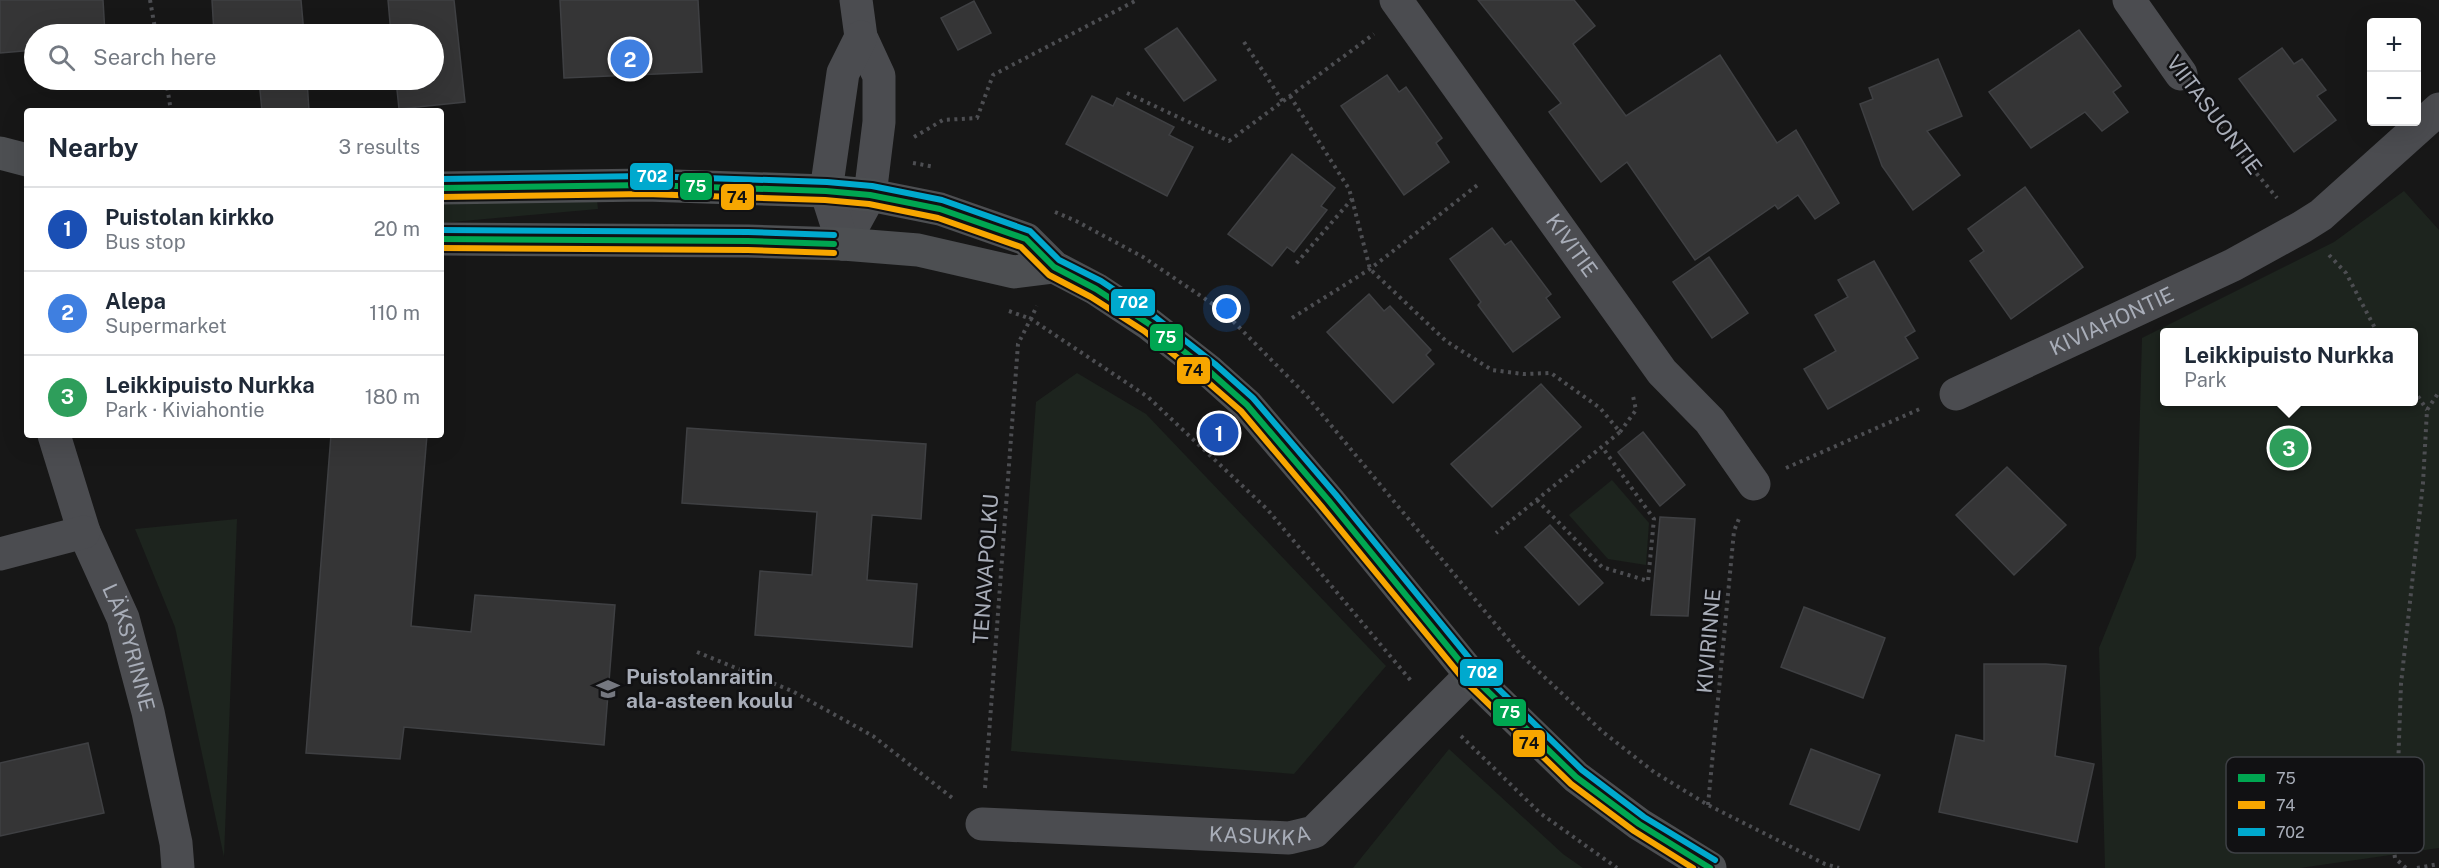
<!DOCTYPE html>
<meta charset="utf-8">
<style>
:root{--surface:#fff;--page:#f2f2f3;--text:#1f2937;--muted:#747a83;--line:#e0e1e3;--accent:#db2777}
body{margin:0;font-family:"Public Sans",sans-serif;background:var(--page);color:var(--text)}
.controls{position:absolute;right:18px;top:18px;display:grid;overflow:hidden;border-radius:6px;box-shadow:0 6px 24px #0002}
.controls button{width:54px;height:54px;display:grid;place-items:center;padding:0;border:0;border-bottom:2px solid var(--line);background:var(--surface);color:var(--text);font:30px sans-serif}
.you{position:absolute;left:1227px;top:309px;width:21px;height:21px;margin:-15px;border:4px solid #fff;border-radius:50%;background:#1a73e8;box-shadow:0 0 0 9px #1a73e833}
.badge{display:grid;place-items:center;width:39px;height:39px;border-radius:50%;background:var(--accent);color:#fff;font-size:20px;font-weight:700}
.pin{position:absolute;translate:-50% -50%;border:3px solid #fff;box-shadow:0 2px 6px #0006}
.popup{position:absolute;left:2160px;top:328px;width:258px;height:78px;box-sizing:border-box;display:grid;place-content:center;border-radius:6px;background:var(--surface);filter:drop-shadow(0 2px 4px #0005);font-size:20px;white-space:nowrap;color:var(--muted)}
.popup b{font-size:22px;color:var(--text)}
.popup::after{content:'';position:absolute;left:50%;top:100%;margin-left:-12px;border:12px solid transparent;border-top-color:var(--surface)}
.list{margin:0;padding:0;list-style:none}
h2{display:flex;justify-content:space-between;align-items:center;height:78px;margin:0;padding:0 24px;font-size:26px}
h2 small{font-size:20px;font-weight:400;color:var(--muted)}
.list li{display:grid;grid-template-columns:39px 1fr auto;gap:18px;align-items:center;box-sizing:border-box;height:84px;padding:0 24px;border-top:2px solid var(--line)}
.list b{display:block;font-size:22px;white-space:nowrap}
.list p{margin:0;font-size:20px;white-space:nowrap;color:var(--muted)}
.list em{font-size:20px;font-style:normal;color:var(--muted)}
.icon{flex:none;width:33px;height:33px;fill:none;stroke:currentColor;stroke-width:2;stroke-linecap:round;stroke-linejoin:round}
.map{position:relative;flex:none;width:2439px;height:868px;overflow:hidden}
.search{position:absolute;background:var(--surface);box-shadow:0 6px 24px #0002;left:24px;top:24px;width:420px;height:66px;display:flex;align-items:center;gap:15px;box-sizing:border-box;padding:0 21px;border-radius:33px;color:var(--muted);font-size:22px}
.panel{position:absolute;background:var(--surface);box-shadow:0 6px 24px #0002;left:24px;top:108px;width:420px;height:330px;border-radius:6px}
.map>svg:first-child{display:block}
.green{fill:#1d241e;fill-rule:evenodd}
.building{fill:#353536;stroke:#3f4043;stroke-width:1.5}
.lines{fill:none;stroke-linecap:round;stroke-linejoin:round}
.path{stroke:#4d4e52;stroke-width:4;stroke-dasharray:3 4.5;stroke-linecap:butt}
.minor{stroke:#4b4c50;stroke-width:33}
.major{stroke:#4d4f52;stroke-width:33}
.bus-1-casing{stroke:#111113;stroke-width:10}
.bus-2-casing{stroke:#111113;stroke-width:10}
.bus-3-casing{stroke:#111113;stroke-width:10}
.bus-1{stroke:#00a651;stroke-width:6}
.bus-2{stroke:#f7a600;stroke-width:6}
.bus-3{stroke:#00a9ce;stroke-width:6}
.labels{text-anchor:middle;stroke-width:5;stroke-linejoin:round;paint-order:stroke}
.street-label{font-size:21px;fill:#a8adb8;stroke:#111113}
.poi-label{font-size:21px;font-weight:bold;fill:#a8adb8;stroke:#111113;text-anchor:start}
.key{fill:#111113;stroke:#3e4045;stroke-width:1.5}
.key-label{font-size:16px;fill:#a8adb8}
.line-badge{stroke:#111113;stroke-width:2}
.badge-label{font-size:16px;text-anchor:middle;font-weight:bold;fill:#fff}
.pale-badge-label{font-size:16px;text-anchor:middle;font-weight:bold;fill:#111}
</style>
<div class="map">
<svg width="2439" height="868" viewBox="0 0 2439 868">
<rect width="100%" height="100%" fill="#171717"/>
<g class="green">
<path d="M2404,191L2439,230V848L2300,868H2105L2099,648L2136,557L2142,338L2334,242ZM2414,332V402H2164V332Z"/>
<path d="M597,200L598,209L441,223V202Z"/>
<path d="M1077,373L1146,414L1386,666L1294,774L1011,751L1036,402Z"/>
<path d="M1612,480L1649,523L1646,565L1608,559L1569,515Z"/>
<path d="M237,519L224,857L175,627L135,529Z"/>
<path d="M1449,749L1563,854L1583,868H1353Z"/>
</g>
<g class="building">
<path d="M0,0H103L105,34H34V50L0,53Z"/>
<path d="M212,0H301L304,34H256V32L214,34Z"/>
<path d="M388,0H454L465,102L399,109L396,80H434V34H391Z"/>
<path d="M560,0H698L702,72L564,78Z"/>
<path d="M1478,0H1574L1595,26L1573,44L1626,116L1720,55L1777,143L1796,130L1839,203L1815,219L1798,195L1778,209L1775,205L1695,260L1627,162L1601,182L1549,112L1561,103Z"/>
<path d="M974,1L991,33L958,50L941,18Z"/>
<path d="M1177,28L1216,80L1184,101L1145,49Z"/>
<path d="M2079,30L2121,86L2113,92L2128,112L2102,131L2085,112L2031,148L1989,92Z"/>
<path d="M2282,48L2294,64L2302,59L2326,90L2317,96L2336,120L2294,152L2239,79Z"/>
<path d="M1938,59L1962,116L1927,131L1960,175L1913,210L1882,166L1860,104L1873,99L1869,88Z"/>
<path d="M1387,75L1399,92L1406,87L1442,138L1436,143L1449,162L1404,195L1341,106Z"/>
<path d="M259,80H307L309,111H262Z"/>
<path d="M1092,96L1113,106L1117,98L1174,127L1169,135L1193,147L1167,196L1066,144Z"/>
<path d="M1292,154L1335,188L1321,206L1327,210L1294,252L1287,247L1272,266L1228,234Z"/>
<path d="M2025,187L2083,267L2011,319L1970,261L1984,251L1968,229Z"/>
<path d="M1492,228L1505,245L1511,241L1551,294L1546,298L1560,317L1513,352L1478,305L1481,302L1450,259Z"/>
<path d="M1709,257L1748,313L1712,338L1673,282Z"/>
<path d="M1874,261L1915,331L1905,337L1918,358L1828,409L1804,369L1836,351L1815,315L1848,297L1838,280Z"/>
<path d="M1369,294L1384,311L1390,306L1431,350L1426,355L1434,364L1393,403L1327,332Z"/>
<path d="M1541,384L1581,427L1492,507L1451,464Z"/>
<path d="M687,428L926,444L921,519L872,515L867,580L917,584L912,647L755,635L760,571L812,575L817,512L682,503Z"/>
<path d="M1643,432L1685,485L1660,506L1618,452Z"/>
<path d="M331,435H427L411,626L471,632L475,595L615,605L604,745L404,727L400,759L306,753Z"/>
<path d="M2007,467L2066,525L2014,575L1956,515Z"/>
<path d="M1660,517L1695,519L1688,616L1651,615Z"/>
<path d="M1550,525L1603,583L1579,605L1525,547Z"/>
<path d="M1804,607L1885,638L1863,698L1781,667Z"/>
<path d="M1984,664H2046L2066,666L2055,756L2094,764L2077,842L1939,812L1956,735L1984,741Z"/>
<path d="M88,743L104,813L0,836V763Z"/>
<path d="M1811,749L1880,775L1859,830L1790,804Z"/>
</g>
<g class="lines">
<g class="path">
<path d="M150,0L156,34"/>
<path d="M1244,42L1283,102"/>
<path d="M166,80L171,111"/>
<path d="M1127,93L1229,141L1374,34"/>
<path d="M1290,96L1349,189L1352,199L1294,266"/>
<path d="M2202,102L2236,149L2277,198"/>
<path d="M914,137L943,120L977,118L993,75L1137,0"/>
<path d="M913,163L935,167"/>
<path d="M1352,199L1370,269L1446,341L1492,370L1523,374L1551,373L1600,408L1620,432L1496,533"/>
<path d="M25,210H27"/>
<path d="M1055,212L1076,221L1143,257L1223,311L1306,395L1521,655L1603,732L1654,772L1708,805L1825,864L1839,868"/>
<path d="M2329,255L2346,273L2377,332"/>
<path d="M1009,311L1031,319L1148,397L1267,509L1412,682"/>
<path d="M1292,318L1370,269L1480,183"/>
<path d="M2414,390L2427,410"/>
<path d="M1620,432L1636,410L1633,396"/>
<path d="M1786,468L1922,408"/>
<path d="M1537,500L1602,567L1648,581L1654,519L1602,447"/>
<path d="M697,652L792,691L873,736L955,800"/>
<path d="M1461,736L1540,813L1617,868"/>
<path d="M985,788L1018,344L1037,306"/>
<path d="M1708,805L1734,531L1740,516"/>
<path d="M2406,868L2395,858L2393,845L2397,796L2401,684L2423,483L2427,410L2439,392"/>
<path d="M2417,868L2439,864"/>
</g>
<g class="minor">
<path id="s1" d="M1396,0L1662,372L1710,421L1754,484"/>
<path d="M2129,0L2181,74"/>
<path d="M843,244L870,195L879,122V76L861,37L856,0"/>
<path d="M843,244L826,191L843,73L861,37"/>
<path id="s2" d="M1956,394L2233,265L2302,227L2321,215L2439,109"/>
<path id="s3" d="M54,435L84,532L123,618L148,712L176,843L178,868"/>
<path d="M0,554L84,532"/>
<path id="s4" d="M982,824L1289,838L1314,832L1471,675"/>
</g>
<g class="major">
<path d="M0,153L27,160"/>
<path d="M441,188L646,185L826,191L870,195L940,209L1026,239L1054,267L1096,289L1149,324L1209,371L1247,405L1329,501L1471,675L1576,777L1639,824L1710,868"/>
<path d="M441,239L748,241L843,244L918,250L1014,272L1054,267"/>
</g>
<g class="bus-1-casing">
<g id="bus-1">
<path d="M441,188L646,185L826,191L870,195L940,209L1026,239L1054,267L1096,289L1149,324L1209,371L1247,405L1329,501L1471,675L1576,777L1639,824L1710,868"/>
<path d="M441,239L748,241L834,244"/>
</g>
</g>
<g class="bus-2-casing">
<g id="bus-2">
<path d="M441,197L646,194L825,200L869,204L938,218L1021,247L1049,275L1091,297L1144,331L1203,378L1241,411L1322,507L1465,681L1571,784L1634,831L1693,868"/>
<path d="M441,248L748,250L834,253"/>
</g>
</g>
<g class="bus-3-casing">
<g id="bus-3">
<path d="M441,179L646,176L827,182L872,186L942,200L1030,231L1059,260L1101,281L1155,317L1215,364L1253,398L1336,495L1478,669L1582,770L1644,817L1715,860"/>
<path d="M441,230L748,232L834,235"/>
</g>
</g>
<use href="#bus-1" class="bus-1"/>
<use href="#bus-2" class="bus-2"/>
<use href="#bus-3" class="bus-3"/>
</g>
<defs>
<g id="school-bare" transform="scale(1.8)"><path d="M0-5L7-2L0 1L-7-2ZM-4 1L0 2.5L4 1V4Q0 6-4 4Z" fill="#757880" stroke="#111113" stroke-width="2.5" paint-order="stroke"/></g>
</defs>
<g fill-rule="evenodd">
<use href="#school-bare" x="608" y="689"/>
</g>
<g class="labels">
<g class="street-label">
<text transform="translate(2214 115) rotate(53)" y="7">VIITASUONTIE</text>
<text dy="7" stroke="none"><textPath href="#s1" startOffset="302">KIVITIE</textPath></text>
<text dy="7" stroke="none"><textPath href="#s2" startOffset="172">KIVIAHONTIE</textPath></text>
<text transform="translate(986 569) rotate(-86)" y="7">TENAVAPOLKU</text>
<text transform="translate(1709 641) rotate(-85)" y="7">KIVIRINNE</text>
<text dy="7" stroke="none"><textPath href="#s3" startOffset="226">LÄKSYRINNE</textPath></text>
<text dy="7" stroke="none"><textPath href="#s4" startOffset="278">KASUKKA</textPath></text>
</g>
<g class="poi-label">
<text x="626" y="684">Puistolanraitin<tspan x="626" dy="24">ala-asteen koulu</tspan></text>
</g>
</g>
<rect x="2226" y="757" width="198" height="96" rx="9" class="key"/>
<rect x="2238" y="774" width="27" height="8" fill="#00a651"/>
<rect x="2238" y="801" width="27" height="8" fill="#f7a600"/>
<rect x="2238" y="828" width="27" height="8" fill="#00a9ce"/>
<g class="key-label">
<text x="2276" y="784">75</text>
<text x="2276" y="811">74</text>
<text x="2276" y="838">702</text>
</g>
<g class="line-badge">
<rect x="629" y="162" width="45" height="29" rx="6" fill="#00a9ce"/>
<rect x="679" y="172" width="34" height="29" rx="6" fill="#00a651"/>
<rect x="720" y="183" width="35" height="28" rx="6" fill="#f7a600"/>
<rect x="1110" y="288" width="46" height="29" rx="6" fill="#00a9ce"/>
<rect x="1149" y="323" width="35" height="29" rx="6" fill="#00a651"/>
<rect x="1176" y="356" width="35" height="29" rx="6" fill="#f7a600"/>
<rect x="1459" y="658" width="45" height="29" rx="6" fill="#00a9ce"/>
<rect x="1492" y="698" width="35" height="29" rx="6" fill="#00a651"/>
<rect x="1512" y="729" width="34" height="29" rx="6" fill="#f7a600"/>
</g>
<g class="badge-label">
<text x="652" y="182">702</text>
<text x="696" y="192">75</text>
<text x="1133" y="308">702</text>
<text x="1166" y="343">75</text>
<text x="1482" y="678">702</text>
<text x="1510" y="718">75</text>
</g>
<g class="pale-badge-label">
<text x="737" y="203">74</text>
<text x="1193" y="376">74</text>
<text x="1529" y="749">74</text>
</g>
</svg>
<div class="controls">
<button>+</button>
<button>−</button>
</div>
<div class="you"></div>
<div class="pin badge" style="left:1219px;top:433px;background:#1a4fb4">1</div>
<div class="pin badge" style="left:630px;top:59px;background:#3f7fe0">2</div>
<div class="pin badge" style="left:2289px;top:448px;background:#2e9e5b">3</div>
<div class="popup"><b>Leikkipuisto Nurkka</b>Park</div>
<div class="search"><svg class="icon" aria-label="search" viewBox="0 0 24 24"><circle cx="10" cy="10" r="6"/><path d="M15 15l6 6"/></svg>Search here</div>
<section class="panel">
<h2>Nearby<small>3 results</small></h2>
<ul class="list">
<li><span class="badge" style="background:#1a4fb4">1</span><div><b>Puistolan kirkko</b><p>Bus stop</p></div><em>20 m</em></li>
<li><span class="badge" style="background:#3f7fe0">2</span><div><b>Alepa</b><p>Supermarket</p></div><em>110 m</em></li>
<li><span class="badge" style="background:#2e9e5b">3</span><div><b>Leikkipuisto Nurkka</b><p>Park · Kiviahontie</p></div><em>180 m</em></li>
</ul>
</section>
</div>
